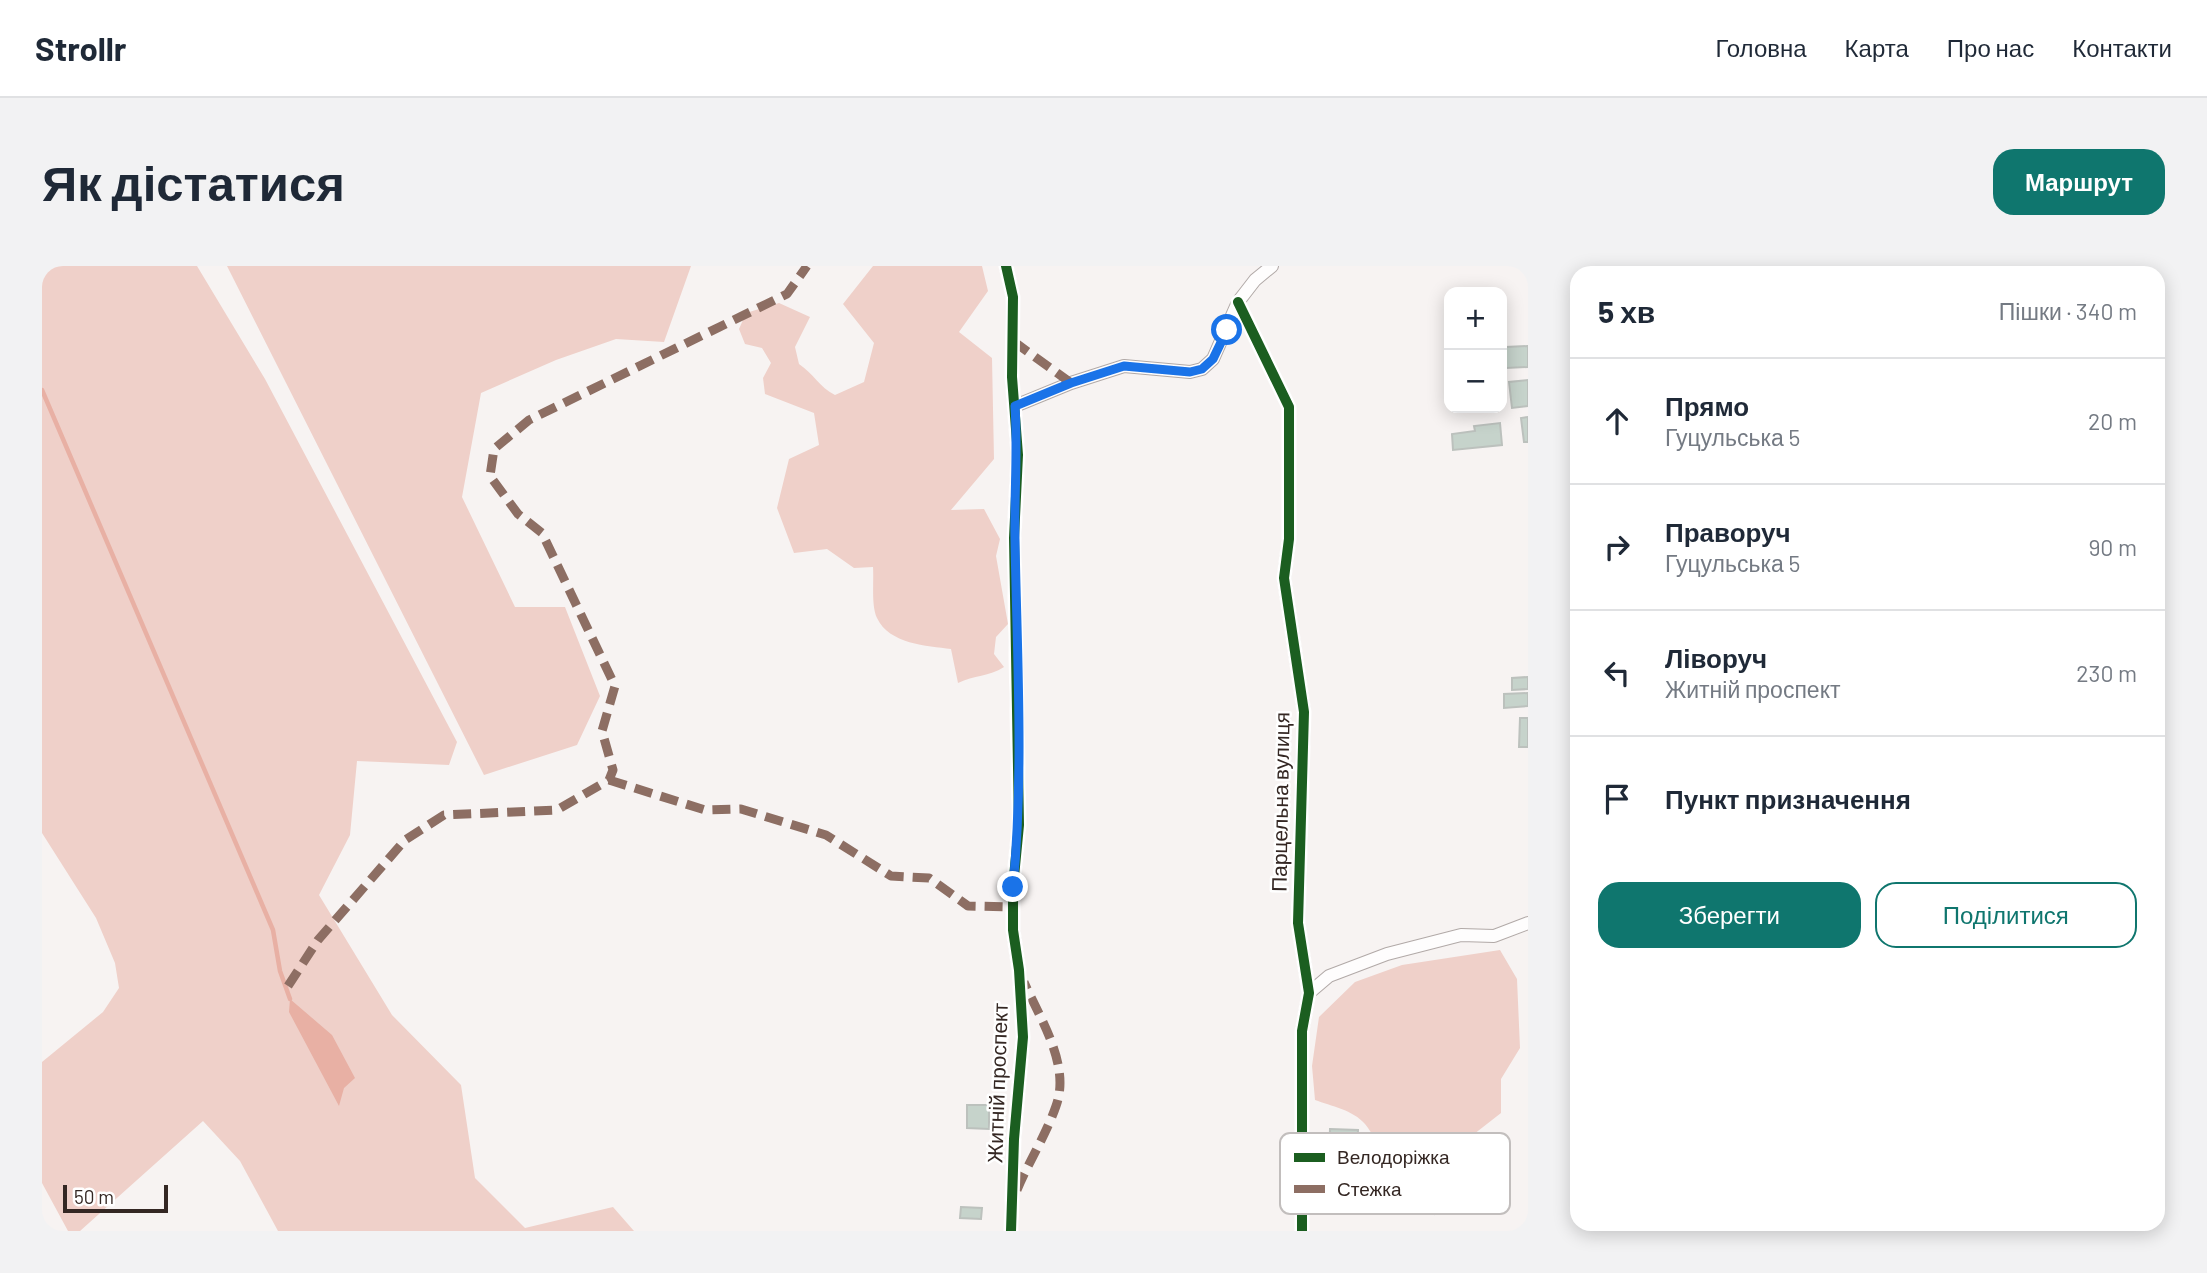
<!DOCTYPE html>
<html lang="uk">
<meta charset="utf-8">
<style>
:root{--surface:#fff;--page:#f2f2f3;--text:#1f2937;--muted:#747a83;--line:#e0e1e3;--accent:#0f766e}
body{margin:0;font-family:Barlow,sans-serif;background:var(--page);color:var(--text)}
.controls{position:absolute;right:21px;top:21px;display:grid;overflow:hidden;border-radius:14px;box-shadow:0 4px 18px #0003}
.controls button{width:63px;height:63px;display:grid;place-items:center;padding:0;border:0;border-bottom:2px solid var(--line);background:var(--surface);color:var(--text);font:35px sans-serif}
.scale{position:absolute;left:21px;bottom:18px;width:105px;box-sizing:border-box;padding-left:7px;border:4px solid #342723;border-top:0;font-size:19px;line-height:24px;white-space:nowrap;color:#342723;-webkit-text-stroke:5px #fff;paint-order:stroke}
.stop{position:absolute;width:21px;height:21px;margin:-16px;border:5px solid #1a73e8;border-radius:50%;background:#fff}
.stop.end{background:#1a73e8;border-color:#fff;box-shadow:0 2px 7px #0008}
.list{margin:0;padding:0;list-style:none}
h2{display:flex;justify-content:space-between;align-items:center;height:91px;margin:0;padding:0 28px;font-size:30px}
h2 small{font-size:23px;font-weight:400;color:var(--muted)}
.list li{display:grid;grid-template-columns:46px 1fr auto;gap:21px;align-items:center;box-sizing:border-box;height:126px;padding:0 28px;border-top:2px solid var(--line)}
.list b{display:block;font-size:26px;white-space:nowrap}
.list p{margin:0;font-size:23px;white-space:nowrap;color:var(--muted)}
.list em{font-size:23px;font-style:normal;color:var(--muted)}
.actions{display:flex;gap:14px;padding:21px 28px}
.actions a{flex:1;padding:16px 0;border:2px solid var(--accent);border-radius:21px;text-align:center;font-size:24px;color:var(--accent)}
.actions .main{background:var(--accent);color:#fff}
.icon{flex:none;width:38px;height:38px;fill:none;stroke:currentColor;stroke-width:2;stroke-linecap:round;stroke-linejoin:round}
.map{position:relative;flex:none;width:1486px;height:965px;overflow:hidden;border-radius:21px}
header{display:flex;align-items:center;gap:42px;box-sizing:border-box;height:98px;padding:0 35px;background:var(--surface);border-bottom:2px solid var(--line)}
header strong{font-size:33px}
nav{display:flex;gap:38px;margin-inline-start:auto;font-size:24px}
.intro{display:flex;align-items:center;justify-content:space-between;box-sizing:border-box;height:168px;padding:0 42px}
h1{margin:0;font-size:49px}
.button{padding:18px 32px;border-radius:21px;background:var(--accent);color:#fff;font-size:24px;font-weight:700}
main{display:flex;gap:42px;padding:0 42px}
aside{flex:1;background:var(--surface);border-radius:21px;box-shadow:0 4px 18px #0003}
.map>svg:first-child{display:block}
.green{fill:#efd0c9}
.water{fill:#e8b0a4}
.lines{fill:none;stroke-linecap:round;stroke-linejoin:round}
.stream{stroke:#e8b0a4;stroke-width:4.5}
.building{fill:#c6d3cb;stroke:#bcc1bd;stroke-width:2}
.street-casing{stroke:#b1a9a7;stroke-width:14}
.street{stroke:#fefdfd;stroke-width:12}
.quiet{stroke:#8d6e63;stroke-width:9;stroke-dasharray:18 9;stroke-linecap:butt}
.cycleway-casing{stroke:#fff;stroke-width:15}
.cycleway{stroke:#1b5e20;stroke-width:10}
.route{stroke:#1a73e8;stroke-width:9}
.labels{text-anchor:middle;stroke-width:5;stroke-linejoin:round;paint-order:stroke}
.street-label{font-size:21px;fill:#342723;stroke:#fff}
.key{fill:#fff;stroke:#c2bebd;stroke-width:2}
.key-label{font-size:19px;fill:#342723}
</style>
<header>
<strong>Strollr</strong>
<nav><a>Головна</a><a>Карта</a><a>Про нас</a><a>Контакти</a></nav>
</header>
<div class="intro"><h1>Як дістатися</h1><a class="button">Маршрут</a></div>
<main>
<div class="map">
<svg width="1486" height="965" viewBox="0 0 1486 965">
<rect width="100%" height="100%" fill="#f7f3f2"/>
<g class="green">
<path d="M0,0H155L223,113L415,476L407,499L315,495L308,569L277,629L350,749L419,819L433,912L483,962L571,941L592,965H236L198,895L161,855L38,965H26L0,917V796L61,746L77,722L73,697L54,652L0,567Z"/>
<path d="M185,0H649L622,76L574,73L514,94L439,127L420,231L473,341H523L558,430L535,479L442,509Z"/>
<path d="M831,0H940L946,25L917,66L950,92L952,193L909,244L942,243L958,273L954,290L966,358L954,371L952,388L962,401C947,411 932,409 916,417L909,383C885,380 847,378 835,352C829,339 832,316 831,301L812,302L785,283L752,287L735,242L747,193L777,179L772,147L723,128L721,112L729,97L720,82L703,78L697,63L704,47L737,37L768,51L753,81L757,98C772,108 777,121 793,129L822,116L832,77L801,38Z"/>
<path d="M1458,684L1475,713L1478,782L1459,813V847L1418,879L1401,881L1382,909L1364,911C1343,897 1338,877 1323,858C1311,844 1289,840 1273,834L1270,800L1277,751L1313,716L1360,699Z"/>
</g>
<path class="water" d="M248,733L290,769L313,812L302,822L297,840L247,746Z"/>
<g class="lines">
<path class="stream" d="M0,124L231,664L238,705L248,733"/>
</g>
<g class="building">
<path d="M1486,80V101L1464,102V81Z"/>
<path d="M1486,114V140L1470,142L1467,116Z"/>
<path d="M1486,151V176H1482L1479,152Z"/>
<path d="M1458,157L1460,179L1411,184L1410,168L1433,165L1432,160Z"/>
<path d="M1486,411V423L1470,424V412Z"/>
<path d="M1486,427V440L1462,442V428Z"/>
<path d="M1478,452H1486V481H1477Z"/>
<path d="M925,839H947V863L925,862Z"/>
<path d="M1288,863L1316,864L1315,892L1287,891Z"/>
<path d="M1400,926L1408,939L1393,948L1385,936Z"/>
<path d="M919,941L940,942L939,953L918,952Z"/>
</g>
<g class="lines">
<g class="street-casing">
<g id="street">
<path d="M964,0L971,31L970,111L976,189L972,272L977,559L971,621V664L977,704L981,771L972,873L969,965"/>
<path d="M1196,36L1247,141V273L1242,312L1262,446L1256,657L1267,727L1260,765V965"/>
<path d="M973,140L1029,117L1082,100L1148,106L1160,103L1171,93L1196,36L1213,14L1230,0"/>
<path d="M1267,727L1287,710L1345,688L1419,669L1452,670L1486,657"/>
</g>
</g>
<use href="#street" class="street"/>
<g class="quiet">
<path d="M971,75L1029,117"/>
<path d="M567,514L663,544L699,543L784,569L849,610L887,612L926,640L971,641"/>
<path d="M246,720L276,674L363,574L402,549L515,544L567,514L571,504L560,465L573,420L500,267L476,248L448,210L452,183L487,154L745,28L765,0"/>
<path d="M975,924C987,895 1004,869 1014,840C1029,799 998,753 982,716"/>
</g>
<g class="cycleway-casing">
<g id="cycleway">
<path d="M964,0L971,31L970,111L976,189L972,272L977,559L971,621V664L977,704L981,771L972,873L969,965"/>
<path d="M1196,36L1247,141V273L1242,312L1262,446L1256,657L1267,727L1260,765V965"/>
</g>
</g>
<use href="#cycleway" class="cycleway"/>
</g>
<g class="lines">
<path class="route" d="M971,621C982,506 975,390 973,274C972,229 976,185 973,140L1029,117L1082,100L1148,106L1160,103L1171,93L1185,64"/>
</g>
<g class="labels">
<g class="street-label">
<text transform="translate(1239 536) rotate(-89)" y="7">Парцельна вулиця</text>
<text transform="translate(956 817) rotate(-88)" y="7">Житній проспект</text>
</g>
</g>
<rect x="1238" y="867" width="230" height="81" rx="10" class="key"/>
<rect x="1252" y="887" width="31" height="9" fill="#1b5e20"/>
<rect x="1252" y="919" width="31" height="8" fill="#8d6e63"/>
<g class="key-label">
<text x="1295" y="898">Велодоріжка</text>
<text x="1295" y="930">Стежка</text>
</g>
</svg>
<div class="controls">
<button>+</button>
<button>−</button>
</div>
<div class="scale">50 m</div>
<div class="stop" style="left:1185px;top:64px"></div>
<div class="stop end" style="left:971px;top:621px"></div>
</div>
<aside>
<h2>5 хв<small>Пішки · 340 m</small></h2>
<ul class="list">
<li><svg class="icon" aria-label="ahead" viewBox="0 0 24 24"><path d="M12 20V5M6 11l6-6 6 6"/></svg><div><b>Прямо</b><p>Гуцульська 5</p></div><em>20 m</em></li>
<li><svg class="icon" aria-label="right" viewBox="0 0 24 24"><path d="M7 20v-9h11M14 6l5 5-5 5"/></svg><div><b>Праворуч</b><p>Гуцульська 5</p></div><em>90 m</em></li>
<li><svg class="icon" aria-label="left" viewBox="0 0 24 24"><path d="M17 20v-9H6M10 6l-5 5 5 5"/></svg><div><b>Ліворуч</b><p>Житній проспект</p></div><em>230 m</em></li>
<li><svg class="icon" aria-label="arrive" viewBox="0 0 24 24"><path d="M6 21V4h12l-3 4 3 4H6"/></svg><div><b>Пункт призначення</b></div></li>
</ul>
<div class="actions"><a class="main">Зберегти</a><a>Поділитися</a></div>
</aside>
</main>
